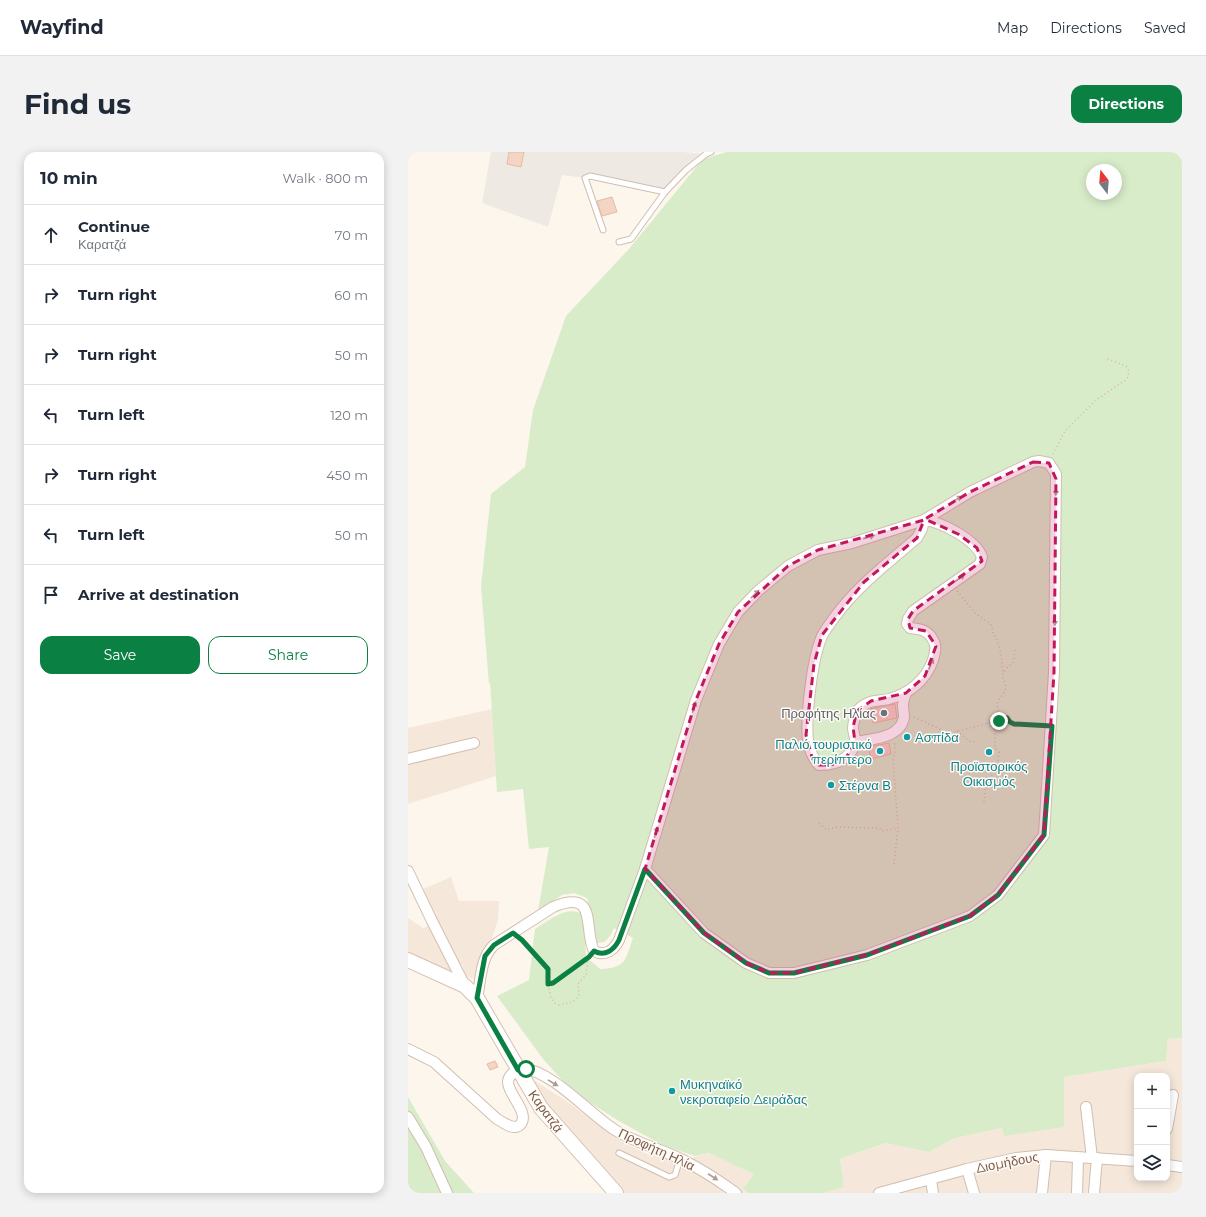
<!DOCTYPE html>
<meta charset="utf-8">
<style>
:root{--surface:#fff;--page:#f2f2f3;--text:#1f2937;--muted:#747a83;--line:#e0e1e3;--accent:#0b8043}
body{margin:0;font-family:Montserrat,sans-serif;background:var(--page);color:var(--text)}
.controls{position:absolute;right:12px;bottom:12px;display:grid;overflow:hidden;border-radius:8px;box-shadow:0 2px 10px #0003}
.controls button{width:36px;height:36px;display:grid;place-items:center;padding:0;border:0;border-bottom:1px solid var(--line);background:var(--surface);color:var(--text);font:20px sans-serif}
.compass{position:absolute;left:678px;top:12px;width:36px;height:36px;border-radius:50%;background:var(--surface);box-shadow:0 2px 10px #0003;rotate:344deg}
.stop{position:absolute;width:12px;height:12px;margin:-9px;border:3px solid #0b8043;border-radius:50%;background:#fff}
.stop.end{background:#0b8043;border-color:#fff;box-shadow:0 1px 4px #0008}
.list{margin:0;padding:0;list-style:none}
h2{display:flex;justify-content:space-between;align-items:center;height:52px;margin:0;padding:0 16px;font-size:17px}
h2 small{font-size:13px;font-weight:400;color:var(--muted)}
.list li{display:grid;grid-template-columns:26px 1fr auto;gap:12px;align-items:center;box-sizing:border-box;height:60px;padding:0 16px;border-top:1px solid var(--line)}
.list b{display:block;font-size:15px;white-space:nowrap}
.list p{margin:0;font-size:13px;white-space:nowrap;color:var(--muted)}
.list em{font-size:13px;font-style:normal;color:var(--muted)}
.actions{display:flex;gap:8px;padding:12px 16px}
.actions a{flex:1;padding:9px 0;border:1px solid var(--accent);border-radius:12px;text-align:center;font-size:14px;color:var(--accent)}
.actions .main{background:var(--accent);color:#fff}
.icon{flex:none;width:22px;height:22px;fill:none;stroke:currentColor;stroke-width:2;stroke-linecap:round;stroke-linejoin:round}
.map{position:relative;flex:none;width:774px;height:1041px;overflow:hidden;border-radius:12px}
header{display:flex;align-items:center;gap:24px;box-sizing:border-box;height:56px;padding:0 20px;background:var(--surface);border-bottom:1px solid var(--line)}
header strong{font-size:19px}
nav{display:flex;gap:22px;margin-inline-start:auto;font-size:14px}
.intro{display:flex;align-items:center;justify-content:space-between;box-sizing:border-box;height:96px;padding:0 24px}
h1{margin:0;font-size:28px}
.button{padding:10px 18px;border-radius:12px;background:var(--accent);color:#fff;font-size:14px;font-weight:700}
main{display:flex;gap:24px;padding:0 24px}
aside{flex:1;background:var(--surface);border-radius:12px;box-shadow:0 2px 10px #0003}
.map>svg:first-child{display:block}
.residential{fill:#f5e8da;fill-rule:evenodd}
.industrial{fill:#efe9e4}
.green{fill:#d8ecc9;fill-rule:evenodd}
.building{fill:#f3d5c3;stroke:#e6bba3}
.lines{fill:none;stroke-linecap:round;stroke-linejoin:round}
.lane-casing{stroke:#d1beb0;stroke-width:7}
.street-casing{stroke:#d1beb0;stroke-width:12}
.secondary-casing{stroke:#d6c0b0;stroke-width:16}
.path{stroke:#d9b8a5;stroke-width:1.5;stroke-dasharray:1 3;stroke-linecap:butt}
.lane{stroke:#fff;stroke-width:5}
.street{stroke:#fff;stroke-width:10}
.secondary{stroke:#fff;stroke-width:14}
.oneway{fill:#af9d94}
.route{stroke:#0b8043;stroke-width:5}
.marked{fill:#c2185b;fill-opacity:0.2;stroke:#c2185b;stroke-width:3;stroke-dasharray:8 5;stroke-linejoin:round}
.worship-dot{fill:#6b7280;stroke:#fffaf3;stroke-width:1.5}
.culture-dot{fill:#0f9aa8;stroke:#fffaf3;stroke-width:1.5}
.labels{text-anchor:middle;stroke-width:3;stroke-linejoin:round;paint-order:stroke}
.worship-label{font-size:13px;fill:#5b616d;stroke:#fffaf3;text-anchor:end}
.culture-label{font-size:13px;fill:#0d838f;stroke:#fffaf3;text-anchor:start}
.street-label{font-size:13px;fill:#7a5c4d;stroke:#fffaf3}
</style>
<header>
<strong>Wayfind</strong>
<nav><a>Map</a><a>Directions</a><a>Saved</a></nav>
</header>
<div class="intro"><h1>Find us</h1><a class="button">Directions</a></div>
<main>
<aside>
<h2>10 min<small>Walk · 800 m</small></h2>
<ul class="list">
<li><svg class="icon" aria-label="ahead" viewBox="0 0 24 24"><path d="M12 20V5M6 11l6-6 6 6"/></svg><div><b>Continue</b><p>Καρατζά</p></div><em>70 m</em></li>
<li><svg class="icon" aria-label="right" viewBox="0 0 24 24"><path d="M7 20v-9h11M14 6l5 5-5 5"/></svg><div><b>Turn right</b></div><em>60 m</em></li>
<li><svg class="icon" aria-label="right" viewBox="0 0 24 24"><path d="M7 20v-9h11M14 6l5 5-5 5"/></svg><div><b>Turn right</b></div><em>50 m</em></li>
<li><svg class="icon" aria-label="left" viewBox="0 0 24 24"><path d="M17 20v-9H6M10 6l-5 5 5 5"/></svg><div><b>Turn left</b></div><em>120 m</em></li>
<li><svg class="icon" aria-label="right" viewBox="0 0 24 24"><path d="M7 20v-9h11M14 6l5 5-5 5"/></svg><div><b>Turn right</b></div><em>450 m</em></li>
<li><svg class="icon" aria-label="left" viewBox="0 0 24 24"><path d="M17 20v-9H6M10 6l-5 5 5 5"/></svg><div><b>Turn left</b></div><em>50 m</em></li>
<li><svg class="icon" aria-label="arrive" viewBox="0 0 24 24"><path d="M6 21V4h12l-3 4 3 4H6"/></svg><div><b>Arrive at destination</b></div></li>
</ul>
<div class="actions"><a class="main">Save</a><a>Share</a></div>
</aside>
<div class="map">
<svg width="774" height="1041" viewBox="0 0 774 1041">
<rect width="100%" height="100%" fill="#fdf6ec"/>
<g class="residential">
<path d="M84,557L88,624L0,652V576Z"/>
<path d="M43,725L51,749H91L90,768L82,792L70,825L64,827L58,824L54,812L45,814L40,820L0,803V766L15,776L29,771L13,738Z"/>
<path d="M774,886V1041H415L436,1035L432,1007L477,991L521,1000L547,986L594,976L596,984L656,925L758,909L760,887ZM729,924H759V1026H729Z"/>
<path d="M119,924L157,948L213,989L245,1005L246,1002L268,1010L301,1001L347,1022L335,1037L341,1041H211L150,972Z"/>
</g>
<path class="industrial" d="M83,0H274L298,2L257,40L182,24L177,26L154,23L140,75L74,51Z"/>
<g class="green">
<path d="M319,0H774V886L760,887L758,909L656,925V975L596,984L594,976L547,986L521,1000L477,991L432,1007L436,1035L415,1041H341L335,1037L346,1022L301,1001L287,1004L256,994L211,969L165,940L135,907L89,844L121,828L127,777C141,769 158,753 174,762L176,769L178,805L192,817C219,816 217,808 225,786L206,776L202,784L196,790L189,791L185,786C187,772 183,759 179,746L166,741L154,743L130,759L141,695L121,697L115,637L89,640L82,529L81,533L73,434L83,342L117,315L125,258L158,164L220,98L295,7ZM684,18H708V42H684Z"/>
<path d="M0,945L37,1009L66,1041H0Z"/>
</g>
<g class="building">
<path d="M101,0H116L113,15L99,12Z"/>
<path d="M204,45L209,60L194,64L189,49Z"/>
<path d="M487,552L489,566L465,571L462,557Z"/>
<path d="M481,591L483,602L463,607L460,595Z"/>
<path d="M87,909L90,915L82,918L79,912Z"/>
</g>
<g class="lines">
<g class="lane-casing">
<g id="lane">
<path d="M195,78L177,26L182,24L257,40"/>
<path d="M211,90L223,87L257,40L278,18L298,2L303,0"/>
<path d="M211,1001L261,1025L267,1023L272,1007"/>
</g>
</g>
<g class="street-casing">
<g id="street">
<path d="M447,590C464,587 493,586 496,565C496,561 495,557 495,553C495,549 497,544 498,541"/>
<path d="M0,607L66,591"/>
<path d="M237,717L296,781L338,811L361,821H386L459,803L562,764L590,743L636,683L646,520L648,322L641,311L631,309L625,310L562,340L516,368"/>
<path d="M0,719L24,769L57,834"/>
<path d="M69,846C73,829 72,806 86,793L145,755C191,736 175,777 186,799C197,805 206,798 211,788L237,717L288,548L311,492L330,460L350,439L380,414L410,398L444,391L516,368L514,377L509,386C480,411 449,434 426,466C422,472 417,478 414,484C405,505 402,535 400,559C399,579 397,597 411,613C427,613 442,608 447,591C448,586 445,580 445,576C445,571 448,562 450,558C461,547 467,550 481,547C501,542 518,528 525,508C527,501 529,494 525,488C520,478 512,477 502,476L499,472L500,467L505,459L572,412L574,405C568,388 534,370 516,368"/>
<path d="M0,897L26,910L89,967C95,970 105,979 112,973C123,961 99,942 100,929C101,922 108,919 114,916C146,920 180,961 207,978C228,991 252,997 273,1007C293,1017 310,1028 328,1041"/>
<path d="M678,955L684,1006"/>
<path d="M0,965L18,995L39,1041"/>
<path d="M759,977L765,943"/>
<path d="M759,1013L774,1015"/>
<path d="M559,1017L566,1041"/>
<path d="M523,1028L525,1041"/>
<path d="M471,1041L559,1017L608,1006L638,1003L729,1009"/>
<path d="M634,1041L638,1003"/>
<path d="M669,1041L670,1006"/>
<path d="M686,1041L689,1006"/>
</g>
</g>
<g class="secondary-casing">
<path id="secondary" d="M0,808L57,834L69,846L133,956L208,1041"/>
</g>
<g class="path">
<path d="M645,302L657,279L688,248L719,227C721,222 722,218 718,214L697,206"/>
<path d="M549,439L568,462L580,470L584,474L585,481L590,490L593,503L595,520"/>
<path d="M506,565L538,580L542,581L585,570L590,564L599,566C605,576 622,573 633,573"/>
<path d="M549,579L561,589L567,590"/>
<path d="M576,650L577,638L590,608L591,600L587,596V579L591,569L589,553L590,549L597,539L598,535L594,523L599,516L605,511L607,498"/>
<path d="M411,671L419,678L428,675L471,676L474,679L490,676"/>
<path d="M486,712L490,676L485,609L487,598V591"/>
<path d="M113,787L140,817V832L143,846L147,851L151,853L165,850L171,844L170,832L178,823L180,807"/>
<path d="M140,832C152,831 169,814 179,806"/>
</g>
<use href="#lane" class="lane"/>
<use href="#street" class="street"/>
<use href="#secondary" class="secondary"/>
</g>
<defs><path id="oneway-solid" d="M-6-.8H1V-3.2L6.5 0L1 3.2V.8H-6Z"/></defs>
<g class="oneway">
<use href="#oneway-solid" transform="translate(648 338) rotate(91)"/>
<use href="#oneway-solid" transform="translate(549 347) rotate(-31)"/>
<use href="#oneway-solid" transform="translate(461 385) rotate(-17)"/>
<use href="#oneway-solid" transform="translate(552 426) rotate(-35)"/>
<use href="#oneway-solid" transform="translate(347 442) rotate(-45)"/>
<use href="#oneway-solid" transform="translate(647 468) rotate(91)"/>
<use href="#oneway-solid" transform="translate(523 512) rotate(-68)"/>
<use href="#oneway-solid" transform="translate(286 555) rotate(-73)"/>
<use href="#oneway-solid" transform="translate(248 680) rotate(-73)"/>
<use href="#oneway-solid" transform="translate(145 931) rotate(31)"/>
<use href="#oneway-solid" transform="translate(305 1025) rotate(33)"/>
</g>
<g class="lines">
<path class="route" d="M118,917L110,918L69,846L77,804L86,793L105,781L114,788L140,817V832L145,831L181,805L186,799C197,805 206,798 211,788L237,717L296,781L338,811L361,821H386L459,803L562,764L590,743L636,683L644,574L606,572L602,570L599,566L590,564L591,569"/>
</g>
<path class="marked" d="M625,310L641,311L648,327L646,520L636,683L590,743L562,764L459,803L386,821H361L338,811L296,781L237,717L288,548L311,492L330,460L380,414L410,398L516,368L509,386L456,430L414,483L406,512L398,583L404,605L411,613H423L438,606L447,590L445,575L449,559L463,549L498,541L517,524L528,494L518,479L502,476L500,467L505,459L574,409L569,396L550,382L517,367L562,340Z"/>
<circle class="worship-dot" cx="476" cy="561" r="4"/>
<g class="culture-dot">
<circle cx="499" cy="585" r="4"/>
<circle cx="472" cy="599" r="4"/>
<circle cx="581" cy="600" r="4"/>
<circle cx="423" cy="633" r="4"/>
<circle cx="264" cy="939" r="4"/>
</g>
<g class="labels">
<g class="worship-label">
<text x="468" y="566">Προφήτης Ηλίας</text>
</g>
<g class="culture-label">
<text x="507" y="590">Ασπίδα</text>
<text x="464" y="597" text-anchor="end">Παλιό τουριστικό<tspan x="464" dy="15">περίπτερο</tspan></text>
<text x="581" y="619" text-anchor="middle">Προϊστορικός<tspan x="581" dy="15">Οικισμός</tspan></text>
<text x="431" y="638">Στέρνα Β</text>
<text x="272" y="937">Μυκηναϊκό<tspan x="272" dy="15">νεκροταφείο Δειράδας</tspan></text>
</g>
<g class="street-label">
<text transform="translate(138 959) rotate(54)" y="5">Καρατζά</text>
<text transform="translate(249 997) rotate(25)" y="5">Προφήτη Ηλία</text>
<text transform="translate(599 1010) rotate(-11)" y="5">Διομήδους</text>
</g>
</g>
</svg>
<div class="controls">
<button>+</button>
<button>−</button>
<button><svg class="icon" aria-label="layers" viewBox="0 0 24 24"><path d="M12 4l9 5-9 5-9-5zM3 14l9 5 9-5"/></svg></button>
</div>
<svg class="compass" viewBox="-18 -18 36 36"><path d="M0-13l5 13h-10z" fill="#e53935"/><path d="M0 13l5-13h-10z" fill="#747a83"/></svg>
<div class="stop" style="left:118px;top:917px"></div>
<div class="stop end" style="left:591px;top:569px"></div>
</div>
</main>
